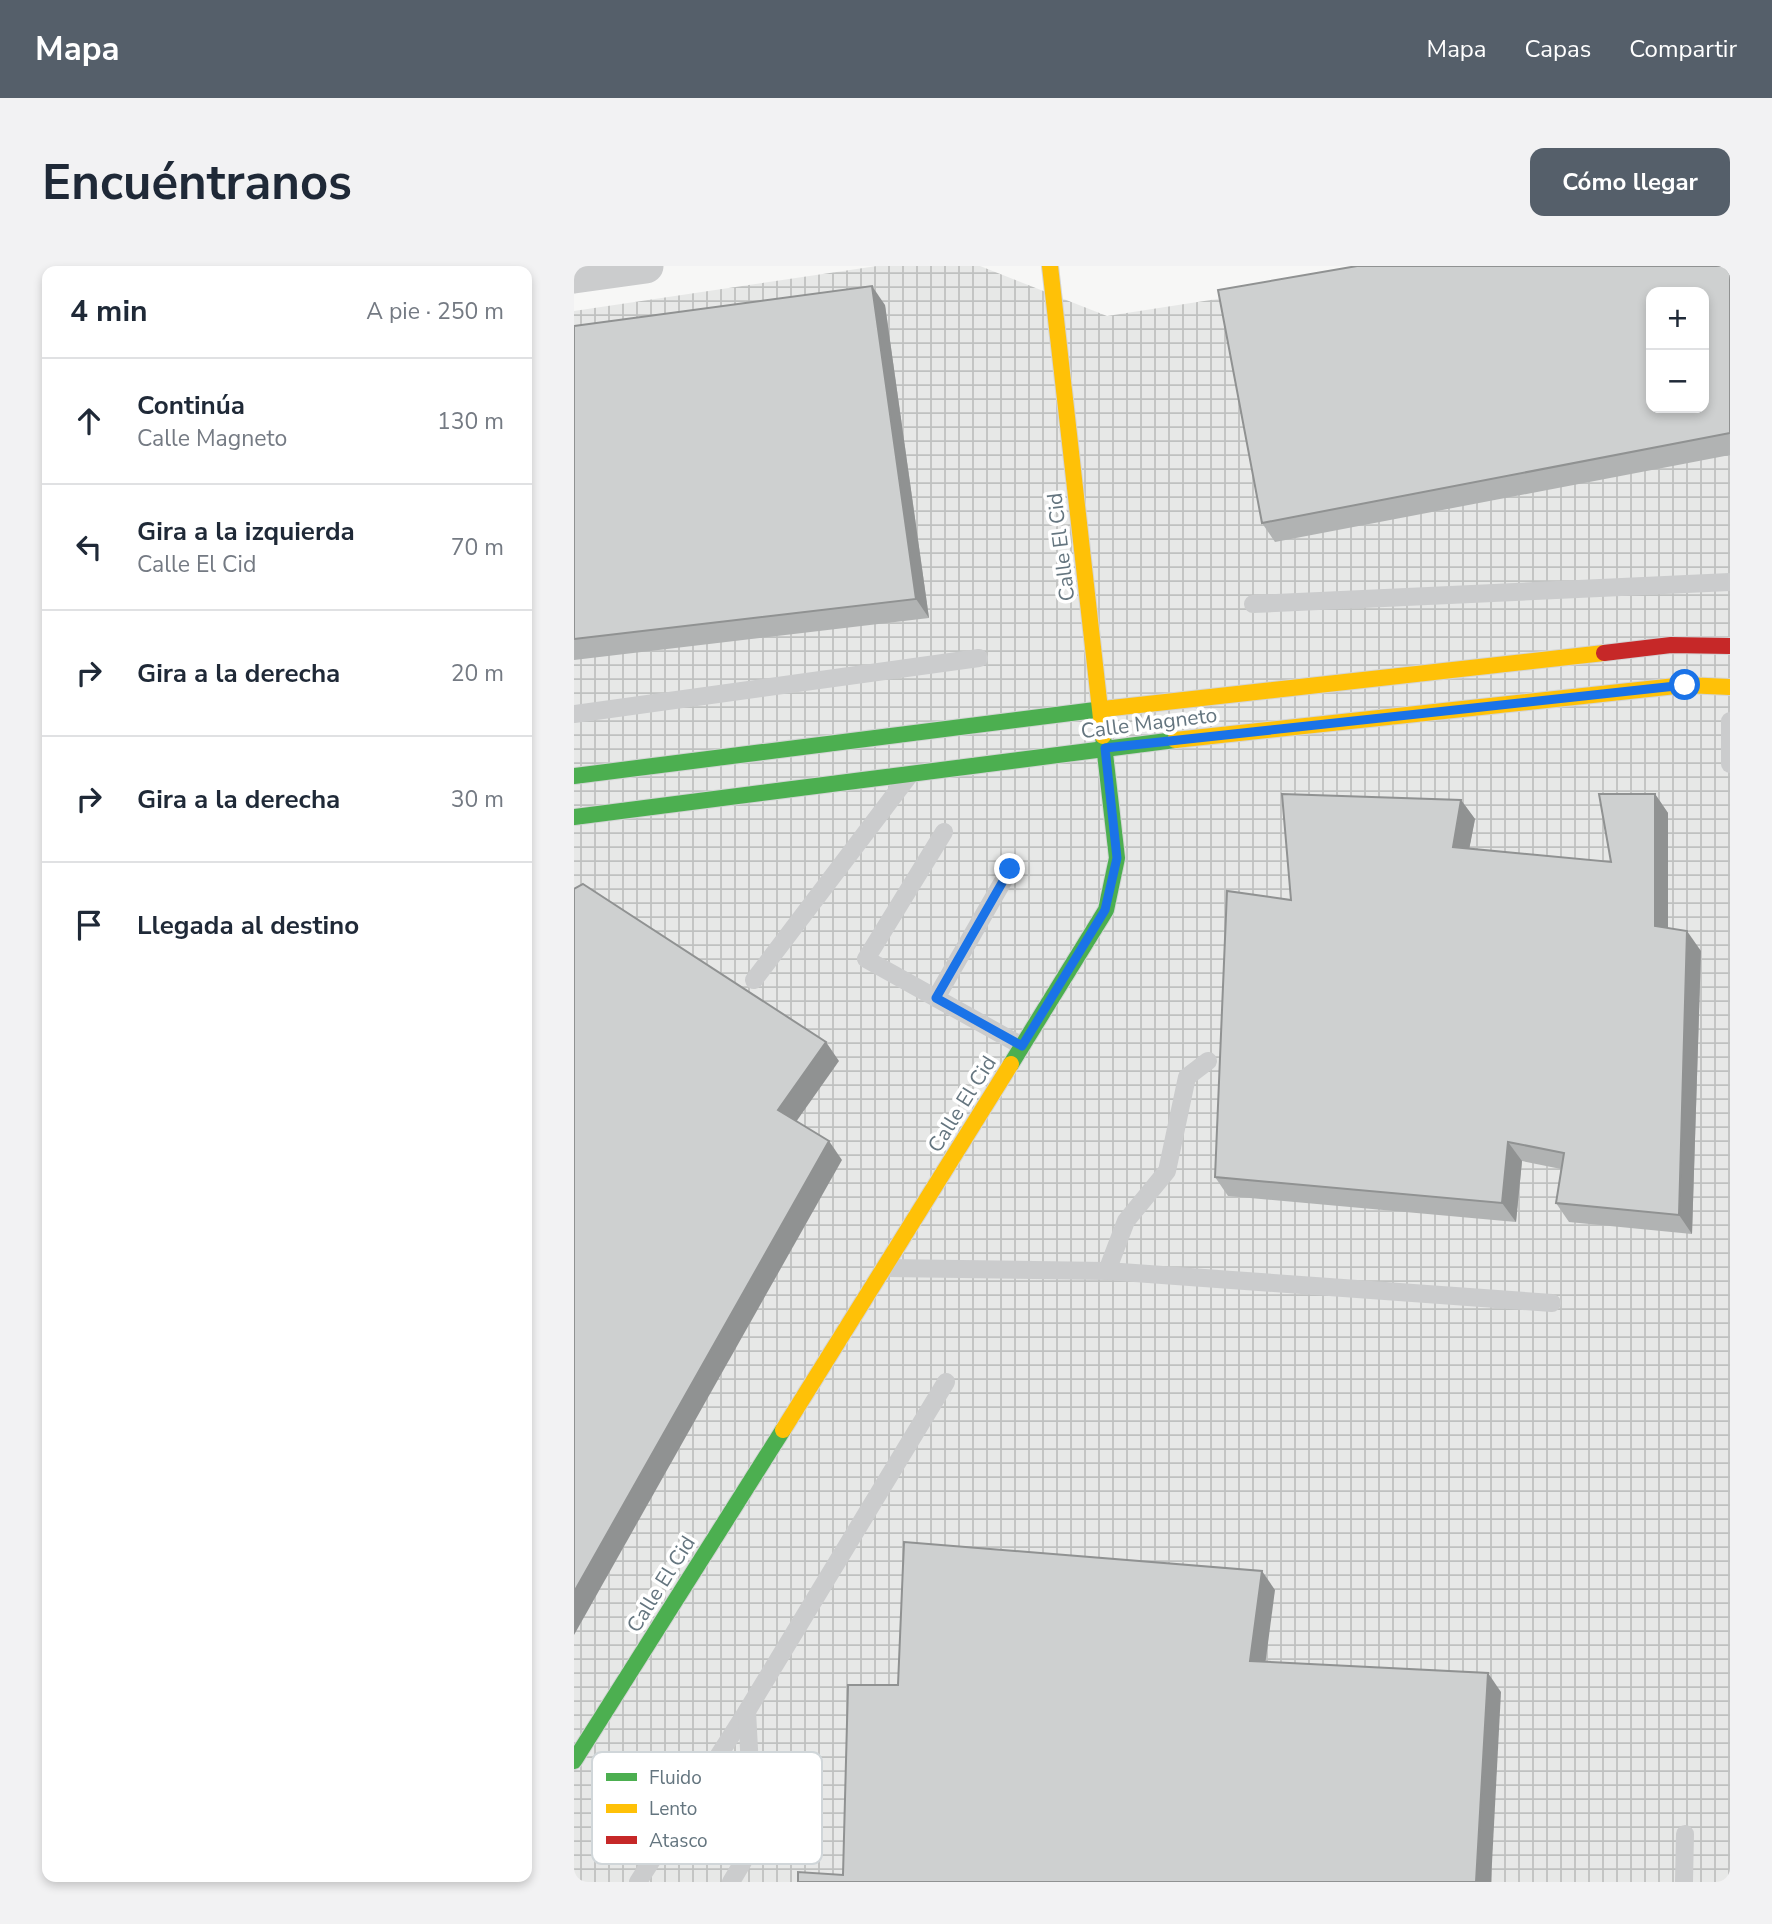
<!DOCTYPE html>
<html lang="es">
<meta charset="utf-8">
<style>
:root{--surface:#fff;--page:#f2f2f3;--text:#1f2937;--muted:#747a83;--line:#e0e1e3;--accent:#555f6a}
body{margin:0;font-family:"Nunito Sans",sans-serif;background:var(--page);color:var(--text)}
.controls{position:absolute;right:21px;top:21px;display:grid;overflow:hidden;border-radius:14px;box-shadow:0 4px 10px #0003}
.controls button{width:63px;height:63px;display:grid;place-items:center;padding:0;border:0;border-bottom:2px solid var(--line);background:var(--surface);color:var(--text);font:35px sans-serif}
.stop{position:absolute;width:21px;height:21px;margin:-16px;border:5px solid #1a73e8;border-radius:50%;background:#fff}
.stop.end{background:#1a73e8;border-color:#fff;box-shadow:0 2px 7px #0008}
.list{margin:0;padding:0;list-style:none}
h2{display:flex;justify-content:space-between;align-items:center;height:91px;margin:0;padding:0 28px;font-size:30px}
h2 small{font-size:23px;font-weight:400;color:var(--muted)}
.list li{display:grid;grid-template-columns:46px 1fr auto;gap:21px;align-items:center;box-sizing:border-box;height:126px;padding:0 28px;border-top:2px solid var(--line)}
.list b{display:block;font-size:26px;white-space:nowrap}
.list p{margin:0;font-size:23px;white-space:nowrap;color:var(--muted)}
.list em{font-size:23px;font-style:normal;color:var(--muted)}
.icon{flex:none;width:38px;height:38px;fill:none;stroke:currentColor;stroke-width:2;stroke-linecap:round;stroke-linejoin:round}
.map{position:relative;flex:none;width:1156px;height:1616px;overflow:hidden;border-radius:14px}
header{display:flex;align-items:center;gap:42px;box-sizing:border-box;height:98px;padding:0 35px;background:var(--accent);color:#fff}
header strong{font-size:33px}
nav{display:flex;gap:38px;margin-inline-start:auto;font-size:24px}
.intro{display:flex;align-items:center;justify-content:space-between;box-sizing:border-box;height:168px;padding:0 42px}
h1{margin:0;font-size:49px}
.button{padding:18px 32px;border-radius:14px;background:var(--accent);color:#fff;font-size:24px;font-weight:700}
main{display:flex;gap:42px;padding:0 42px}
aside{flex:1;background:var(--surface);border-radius:14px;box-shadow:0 4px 10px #0003}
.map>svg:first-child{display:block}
.industrial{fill:url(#industrial-grid);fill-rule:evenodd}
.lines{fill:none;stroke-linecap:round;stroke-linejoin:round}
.fast-casing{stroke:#d3d4d5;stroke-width:18}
.slow-casing{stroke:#d3d4d5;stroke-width:18}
.jam-casing{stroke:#d3d4d5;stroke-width:18}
.lane{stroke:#cbcccd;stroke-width:18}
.street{stroke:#cbcccd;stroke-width:35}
.fast{stroke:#4caf50;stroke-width:16}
.slow{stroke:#ffc107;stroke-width:16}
.jam{stroke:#c62828;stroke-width:16}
.wall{fill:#b1b3b3}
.shaded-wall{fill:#909292}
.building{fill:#ced0d0;stroke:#909292;stroke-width:2;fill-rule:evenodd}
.route{stroke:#1a73e8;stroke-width:9}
.labels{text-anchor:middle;stroke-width:7;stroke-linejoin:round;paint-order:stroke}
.street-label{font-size:21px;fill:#64757f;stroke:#fff}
.key{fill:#fff;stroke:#d0d6d9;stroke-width:2}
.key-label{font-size:19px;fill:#64757f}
</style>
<header>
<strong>Mapa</strong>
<nav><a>Mapa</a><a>Capas</a><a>Compartir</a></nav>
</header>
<div class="intro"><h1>Encuéntranos</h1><a class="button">Cómo llegar</a></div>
<main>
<aside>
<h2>4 min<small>A pie · 250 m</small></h2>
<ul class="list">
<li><svg class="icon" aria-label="ahead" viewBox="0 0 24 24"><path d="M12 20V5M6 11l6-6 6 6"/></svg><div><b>Continúa</b><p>Calle Magneto</p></div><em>130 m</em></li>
<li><svg class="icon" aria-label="left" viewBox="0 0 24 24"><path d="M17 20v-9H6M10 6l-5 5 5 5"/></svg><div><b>Gira a la izquierda</b><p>Calle El Cid</p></div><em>70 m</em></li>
<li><svg class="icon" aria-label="right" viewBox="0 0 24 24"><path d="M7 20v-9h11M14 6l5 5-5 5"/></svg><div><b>Gira a la derecha</b></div><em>20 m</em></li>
<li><svg class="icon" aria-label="right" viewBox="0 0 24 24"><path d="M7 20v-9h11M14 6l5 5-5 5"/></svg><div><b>Gira a la derecha</b></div><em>30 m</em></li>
<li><svg class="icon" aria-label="arrive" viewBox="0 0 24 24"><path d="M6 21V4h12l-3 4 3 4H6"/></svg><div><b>Llegada al destino</b></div></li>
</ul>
</aside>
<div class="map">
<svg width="1156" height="1616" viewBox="0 0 1156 1616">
<defs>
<pattern id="industrial-grid" width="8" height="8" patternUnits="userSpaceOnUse" patternTransform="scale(1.75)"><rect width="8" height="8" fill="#e7e8e7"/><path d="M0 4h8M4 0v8" fill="none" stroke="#bfc1c0"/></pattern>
</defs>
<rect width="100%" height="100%" fill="#f7f7f6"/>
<path class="industrial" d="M303,0H406L533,50L858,0H1156V1616H0V45ZM1077,26H1130V142H1077Z"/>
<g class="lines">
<g class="fast-casing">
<g id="fast">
<path d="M0,510L529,443"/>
<path d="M0,551L601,474"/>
<path d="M437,798L532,644L543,592L529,470"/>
<path d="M0,1495L209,1164"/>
</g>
</g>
<g class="slow-casing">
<g id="slow">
<path d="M476,0L529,470"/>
<path d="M529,443L1030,387"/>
<path d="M601,474L1111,419L1156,421"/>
<path d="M209,1164L437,798"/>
</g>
</g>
<g class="jam-casing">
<path id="jam" d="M1030,387L1097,379L1156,380"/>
</g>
<g class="lane">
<path d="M679,338L1156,316"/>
<path d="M0,448L405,392"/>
<path d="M1156,455V498"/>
<path d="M370,566L292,693L448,780"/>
<path d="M180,714L334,511"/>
<path d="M362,732L436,603"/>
<path d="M312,1002L533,1005L978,1037"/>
<path d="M533,1005L552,955L593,905L613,811L634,795"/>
<path d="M64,1616L173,1445L372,1116"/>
<path d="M157,1616L173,1589L179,1559L173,1445"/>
<path d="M1110,1616L1111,1568"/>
</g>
<path class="street" d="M0,10L72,0"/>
<use href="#fast" class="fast"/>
<use href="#slow" class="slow"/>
<use href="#jam" class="jam"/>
</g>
<g class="wall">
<path d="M1156,0V189L701,276L688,257Z"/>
<path d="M311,39L355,352L0,394V60Z"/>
<path d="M1081,528L1094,547V662L1127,685L1118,968L995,956L982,937L987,903L948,895L942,956L654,930L641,911L717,634L887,534L901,553L895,583L1037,596Z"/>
</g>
<g class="shaded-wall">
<path d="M298,20L311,39L355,352L342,333Z"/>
<path d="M1081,528L1094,547V679L1081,660Z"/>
<path d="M887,534L901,553L892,600L879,581Z"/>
<path d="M1113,665L1127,685L1118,968L1105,949Z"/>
<path d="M252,776L265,795L217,863L204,844Z"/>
<path d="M255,875L268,894L0,1369V1326Z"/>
<path d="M934,876L948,895L942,956L928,937Z"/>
<path d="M688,1305L701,1324L689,1415L676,1395Z"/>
<path d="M914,1407L927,1426L917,1616H902Z"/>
</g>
<g class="building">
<path d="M783,0H1156V167L688,257L644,24ZM1077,26H1130V142H1077Z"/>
<path d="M298,20L342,333L0,373V60Z"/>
<path d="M708,528L887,534L879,581L1037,596L1025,528H1081V660L1113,665L1105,949L982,937L990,887L934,876L928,937L641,911L653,625L717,634Z"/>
<path d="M9,618L252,776L204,844L255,875L0,1326V623Z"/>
<path d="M330,1276L688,1305L676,1395L914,1407L902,1616H224V1606L269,1609L274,1419H324Z"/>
</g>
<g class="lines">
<path class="route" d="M436,603L362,732L448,780L531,644L543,592L531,482L1111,419"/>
</g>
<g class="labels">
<g class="street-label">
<text transform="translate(487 281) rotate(-97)" y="7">Calle El Cid</text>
<text transform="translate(575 457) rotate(-7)" y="7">Calle Magneto</text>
<text transform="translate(388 838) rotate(-58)" y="7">Calle El Cid</text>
<text transform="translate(87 1318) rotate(-58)" y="7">Calle El Cid</text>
</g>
</g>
<rect x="18" y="1486" width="230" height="112" rx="10" class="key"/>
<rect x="32" y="1507" width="31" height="8" fill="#4caf50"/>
<rect x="32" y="1538" width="31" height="9" fill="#ffc107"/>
<rect x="32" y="1570" width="31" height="8" fill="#c62828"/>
<g class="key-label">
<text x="75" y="1518">Fluido</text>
<text x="75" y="1549">Lento</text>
<text x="75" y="1581">Atasco</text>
</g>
</svg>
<div class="controls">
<button>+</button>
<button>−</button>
</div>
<div class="stop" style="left:1111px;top:419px"></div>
<div class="stop end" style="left:436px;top:603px"></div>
</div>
</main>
